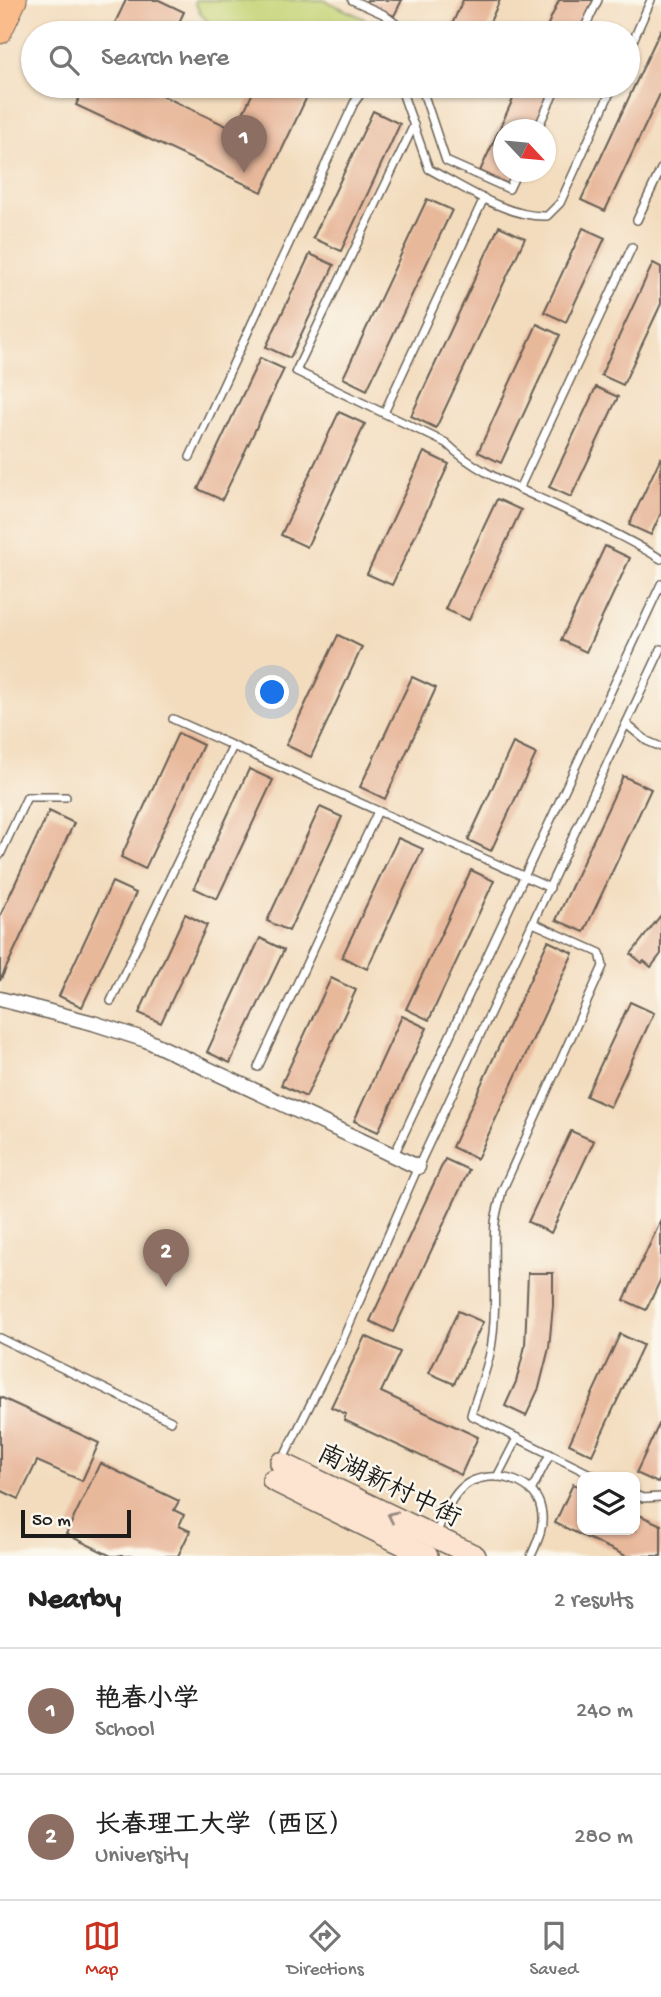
<!DOCTYPE html>
<meta charset="utf-8">
<style>
:root{--surface:#fff;--page:#f2f2f2;--text:#222;--muted:#767676;--line:#e0e0e0;--accent:#c8321e}
body{margin:0;font-family:"Gochi Hand","LXGW WenKai TC",sans-serif;background:var(--page);color:var(--text)}
.controls{position:absolute;right:21px;bottom:21px;display:grid;overflow:hidden;border-radius:14px;box-shadow:0 2px 5px #0004}
.controls button{width:63px;height:63px;display:grid;place-items:center;padding:0;border:0;border-bottom:2px solid var(--line);background:var(--surface);color:var(--text);font:35px sans-serif}
.compass{position:absolute;left:493px;top:119px;width:63px;height:63px;border-radius:50%;background:var(--surface);box-shadow:0 2px 5px #0004;rotate:116deg}
.scale{position:absolute;left:21px;bottom:18px;width:110px;box-sizing:border-box;padding-left:7px;border:4px solid #1c1c1c;border-top:0;font-size:19px;line-height:24px;white-space:nowrap;color:#1c1c1c;-webkit-text-stroke:5px #fbf7ec;paint-order:stroke}
.you{position:absolute;left:273px;top:693px;width:24px;height:24px;margin:-18px;border:5px solid #fff;border-radius:50%;background:#1a73e8;box-shadow:0 0 0 10px #1a73e833}
.badge{display:grid;place-items:center;width:46px;height:46px;border-radius:50%;background:var(--accent);color:#fff;font-size:23px;font-weight:700}
.pin{position:absolute;translate:-50% -58px;filter:drop-shadow(0 2px 4px #0008)}
.pin::after{content:'';position:absolute;top:37px;width:24px;height:21px;background:inherit;clip-path:polygon(0 0,100% 0,50% 100%)}
.list{margin:0;padding:0;list-style:none}
h2{display:flex;justify-content:space-between;align-items:center;height:91px;margin:0;padding:0 28px;font-size:30px}
h2 small{font-size:23px;font-weight:400;color:var(--muted)}
.list li{display:grid;grid-template-columns:46px 1fr auto;gap:21px;align-items:center;box-sizing:border-box;height:126px;padding:0 28px;border-top:2px solid var(--line)}
.list b{display:block;font-size:26px;white-space:nowrap}
.list p{margin:0;font-size:23px;white-space:nowrap;color:var(--muted)}
.list em{font-size:23px;font-style:normal;color:var(--muted)}
.icon{flex:none;width:38px;height:38px;fill:none;stroke:currentColor;stroke-width:2;stroke-linecap:round;stroke-linejoin:round}
.map{position:relative;flex:none;width:661px;height:1556px;overflow:hidden}
.search{position:absolute;background:var(--surface);box-shadow:0 2px 5px #0004;left:21px;right:21px;top:21px;height:77px;display:flex;align-items:center;gap:18px;box-sizing:border-box;padding:0 24px;border-radius:38px;color:var(--muted);font-size:26px}
.sheet{height:343px;background:var(--surface)}
nav{display:flex;justify-content:space-around;align-items:center;box-sizing:border-box;height:98px;border-top:2px solid var(--line);background:var(--surface);font-size:19px;color:var(--muted)}
nav a{display:grid;justify-items:center;gap:4px}
nav .on{color:var(--accent)}
.map>svg:first-child{display:block}
.green{fill:#c4d375;stroke:#707848;stroke-width:2}
.building{fill:#e8b89b}
.lines{fill:none;stroke-linecap:round;stroke-linejoin:round}
.lane-casing{stroke:#675f54;stroke-width:10}
.street-casing{stroke:#675f54;stroke-width:17}
.secondary-casing{stroke:#675f54;stroke-width:24}
.primary-casing{stroke:#675f54;stroke-width:25}
.highway-casing{stroke:#675f54;stroke-width:31}
.lane{stroke:#fff;stroke-width:7}
.street{stroke:#fff;stroke-width:14}
.secondary{stroke:#fde4d1;stroke-width:21}
.primary{stroke:#fabc8b;stroke-width:23}
.highway{stroke:#fabc8b;stroke-width:28}
.oneway{stroke:#988a80}
.labels{text-anchor:middle;stroke-width:5;stroke-linejoin:round;paint-order:stroke}
.street-label{font-size:26px;fill:#1c1c1c;stroke:#fbf7ec}
</style>
<div class="map">
<svg width="661" height="1556" viewBox="0 0 661 1556">
<rect width="100%" height="100%" fill="#fbf7ec"/>
<filter id="ink" filterUnits="userSpaceOnUse"><feTurbulence type="fractalNoise" baseFrequency=".0143" numOctaves="2"/><feDisplacementMap in="SourceGraphic" scale="14" xChannelSelector="R" yChannelSelector="G"/><feConvolveMatrix kernelMatrix="1 2 1 2 8 2 1 2 1" color-interpolation-filters="sRGB"/></filter>
<filter id="wash" filterUnits="userSpaceOnUse"><feTurbulence type="fractalNoise" baseFrequency=".00686" numOctaves="4" result="noise"/><feDisplacementMap in="SourceGraphic" scale="28" xChannelSelector="R" yChannelSelector="G"/><feGaussianBlur stdDeviation="1.57" result="paint"/><feColorMatrix in="noise" values="0 0 0 0 0 0 0 0 0 0 0 0 0 0 0 0 0 1.4 0 .05"/><feComposite in="paint" operator="in"/></filter>
<g filter="url(#wash)">
<rect width="100%" height="100%" fill="#f3dcbd"/>
<path class="green" d="M195,0H324L365,19L359,31L351,28L352,33H229L210,24L201,14L195,3Z"/>
<g id="blocks">
<g class="building">
<path d="M126,0H159L184,12L174,33H110Z"/>
<path d="M367,0H402L394,16L366,3Z"/>
<path d="M463,0H500L485,33H448Z"/>
<path d="M559,0H594L579,33H544Z"/>
<path d="M661,29V92L605,211L581,200Z"/>
<path d="M85,86H149L148,89L235,130L256,86H312L262,192L76,105Z"/>
<path d="M435,86H461L456,95Z"/>
<path d="M519,86H554L534,130H504V172H514L508,184L480,171Z"/>
<path d="M373,111L400,124L341,251L313,238Z"/>
<path d="M427,199L452,210L367,390L343,378Z"/>
<path d="M499,226L525,238L436,428L411,416Z"/>
<path d="M583,228L605,238L566,322L544,312Z"/>
<path d="M310,254L334,265L290,358L266,347Z"/>
<path d="M653,263L661,267V304L623,385L601,375Z"/>
<path d="M537,324L560,335L501,463L478,452Z"/>
<path d="M260,358L284,369L222,500L198,489Z"/>
<path d="M596,387L618,397L571,497L549,487Z"/>
<path d="M339,412L365,424L307,547L281,535Z"/>
<path d="M424,452L449,464L392,585L367,574Z"/>
<path d="M661,457V513L651,535L629,525Z"/>
<path d="M497,499L521,510L469,620L445,609Z"/>
<path d="M605,546L630,558L586,652L561,640Z"/>
<path d="M338,635L362,647L311,757L286,745Z"/>
<path d="M412,677L436,688L385,799L360,787Z"/>
<path d="M178,733L203,745L145,869L121,857Z"/>
<path d="M513,743L536,754L491,851L468,840Z"/>
<path d="M249,769L273,780L217,899L194,888Z"/>
<path d="M623,776L651,789L584,932L556,920Z"/>
<path d="M320,807L342,817L289,931L267,921Z"/>
<path d="M49,811L74,823L0,981V916Z"/>
<path d="M398,838L423,849L367,969L342,957Z"/>
<path d="M471,870L494,881L429,1020L406,1009Z"/>
<path d="M112,882L136,893L82,1007L59,996Z"/>
<path d="M185,914L207,925L161,1023L139,1013Z"/>
<path d="M661,915V954L651,967L644,961L642,963L631,954Z"/>
<path d="M260,938L284,950L230,1063L207,1052Z"/>
<path d="M548,941L573,953L477,1159L452,1147Z"/>
<path d="M331,978L356,990L306,1097L281,1085Z"/>
<path d="M630,1002L654,1013L610,1107L586,1096Z"/>
<path d="M402,1016L427,1028L378,1132L354,1121Z"/>
<path d="M571,1131L594,1141L551,1233L528,1222Z"/>
<path d="M445,1159L469,1170L393,1332L370,1321Z"/>
<path d="M661,1220V1279L646,1310L624,1300Z"/>
<path d="M528,1273H553V1305L549,1348L539,1388L526,1416L505,1406L516,1382L525,1346Z"/>
<path d="M458,1311L483,1322L454,1384L429,1373Z"/>
<path d="M620,1334L643,1345L592,1455L569,1444Z"/>
<path d="M365,1336L400,1352L381,1392L478,1437L461,1475L344,1420L346,1414L331,1407Z"/>
<path d="M0,1397L99,1443L82,1481L37,1461L19,1499L0,1490Z"/>
<path d="M661,1420V1477L658,1483L636,1473Z"/>
<path d="M100,1463L179,1501L174,1510L184,1515L179,1526L190,1531L178,1556H111L66,1534Z"/>
<path d="M573,1484L582,1488V1530H635V1513L661,1525V1556H626L555,1523Z"/>
</g>
</g>
</g>
<g filter="url(#ink)">
<use href="#blocks" fill-opacity="0" stroke="#675f54" stroke-width="2"/>
<g class="lines">
<g class="lane-casing">
<g id="lane">
<path d="M352,0L383,14L404,30L405,33"/>
<path d="M582,33L598,0"/>
<path d="M628,52L651,0"/>
<path d="M397,86L401,89L429,169C463,187 508,218 547,216L560,203L613,86"/>
<path d="M421,86L446,161L509,189L517,172"/>
<path d="M414,125L296,371L446,443C473,469 506,483 539,498C581,517 622,535 661,559"/>
<path d="M537,130L557,86"/>
<path d="M637,220L661,169"/>
<path d="M384,413L484,198"/>
<path d="M190,457L354,103L366,86"/>
<path d="M519,489L632,247"/>
<path d="M173,719L550,888"/>
<path d="M626,724L647,741L661,747"/>
<path d="M0,855L27,797H66"/>
<path d="M533,923L600,953L603,966L502,1191C500,1201 496,1212 495,1223C492,1262 498,1302 492,1342C489,1367 478,1390 471,1415L596,1477"/>
<path d="M111,1001L233,746"/>
<path d="M258,1067L378,811"/>
<path d="M394,1155L661,584"/>
<path d="M0,1338L171,1421"/>
<path d="M282,1461L342,1341L418,1167L661,649"/>
<path d="M497,1477L517,1438"/>
<path d="M531,1491L550,1454"/>
<path d="M635,1495L643,1498L661,1497"/>
<path d="M436,1534C443,1518 450,1497 464,1486C487,1468 535,1477 541,1509C545,1525 538,1541 531,1556"/>
</g>
</g>
<g class="street-casing">
<path id="street" d="M0,999L93,1023L146,1040L418,1167"/>
</g>
<g class="secondary-casing">
<g id="secondary">
<path d="M281,1463L475,1556"/>
<path d="M273,1480L427,1556"/>
</g>
</g>
<g class="primary-casing">
<path id="primary" d="M0,32L15,0"/>
</g>
<g class="highway-casing">
<path id="highway" d="M0,5L2,0"/>
</g>
<use href="#lane" class="lane"/>
<use href="#street" class="street"/>
<use href="#secondary" class="secondary"/>
<use href="#primary" class="primary"/>
<use href="#highway" class="highway"/>
</g>
<defs><path id="oneway-chevron" d="M-2-3.5L2.5 0L-2 3.5" fill="none" stroke-width="1.6" stroke-linecap="round" stroke-linejoin="round" transform="scale(1.75)"/></defs>
<use class="oneway" href="#oneway-chevron" transform="translate(392 1516) rotate(-155)"/>
</g>
<g class="labels">
<g class="street-label">
<text transform="translate(390 1484) rotate(26)" y="9">南湖新村中街</text>
</g>
</g>
</svg>
<div class="controls">
<button><svg class="icon" aria-label="layers" viewBox="0 0 24 24"><path d="M12 4l9 5-9 5-9-5zM3 14l9 5 9-5"/></svg></button>
</div>
<svg class="compass" viewBox="-18 -18 36 36"><path d="M0-13l5 13h-10z" fill="#e53935"/><path d="M0 13l5-13h-10z" fill="#767676"/></svg>
<div class="scale">50 m</div>
<div class="you"></div>
<div class="pin badge" style="left:244px;top:173px;background:#8d6e63">1</div>
<div class="pin badge" style="left:166px;top:1287px;background:#8d6e63">2</div>
<div class="search"><svg class="icon" aria-label="search" viewBox="0 0 24 24"><circle cx="10" cy="10" r="6"/><path d="M15 15l6 6"/></svg>Search here</div>
</div>
<section class="sheet">
<h2>Nearby<small>2 results</small></h2>
<ul class="list">
<li><span class="badge" style="background:#8d6e63">1</span><div><b>艳春小学</b><p>School</p></div><em>240 m</em></li>
<li><span class="badge" style="background:#8d6e63">2</span><div><b>长春理工大学（西区）</b><p>University</p></div><em>280 m</em></li>
</ul>
</section>
<nav>
<a class="on"><svg class="icon" aria-label="map" viewBox="0 0 24 24"><path d="M3 6l6-2 6 2 6-2v14l-6 2-6-2-6 2zM9 4v14M15 6v14"/></svg>Map</a>
<a><svg class="icon" aria-label="directions" viewBox="0 0 24 24"><path d="M12 3l9 9-9 9-9-9zM9 14v-3h6M13 9l2 2-2 2"/></svg>Directions</a>
<a><svg class="icon" aria-label="saved" viewBox="0 0 24 24"><path d="M7 4h10v16l-5-4-5 4z"/></svg>Saved</a>
</nav>
